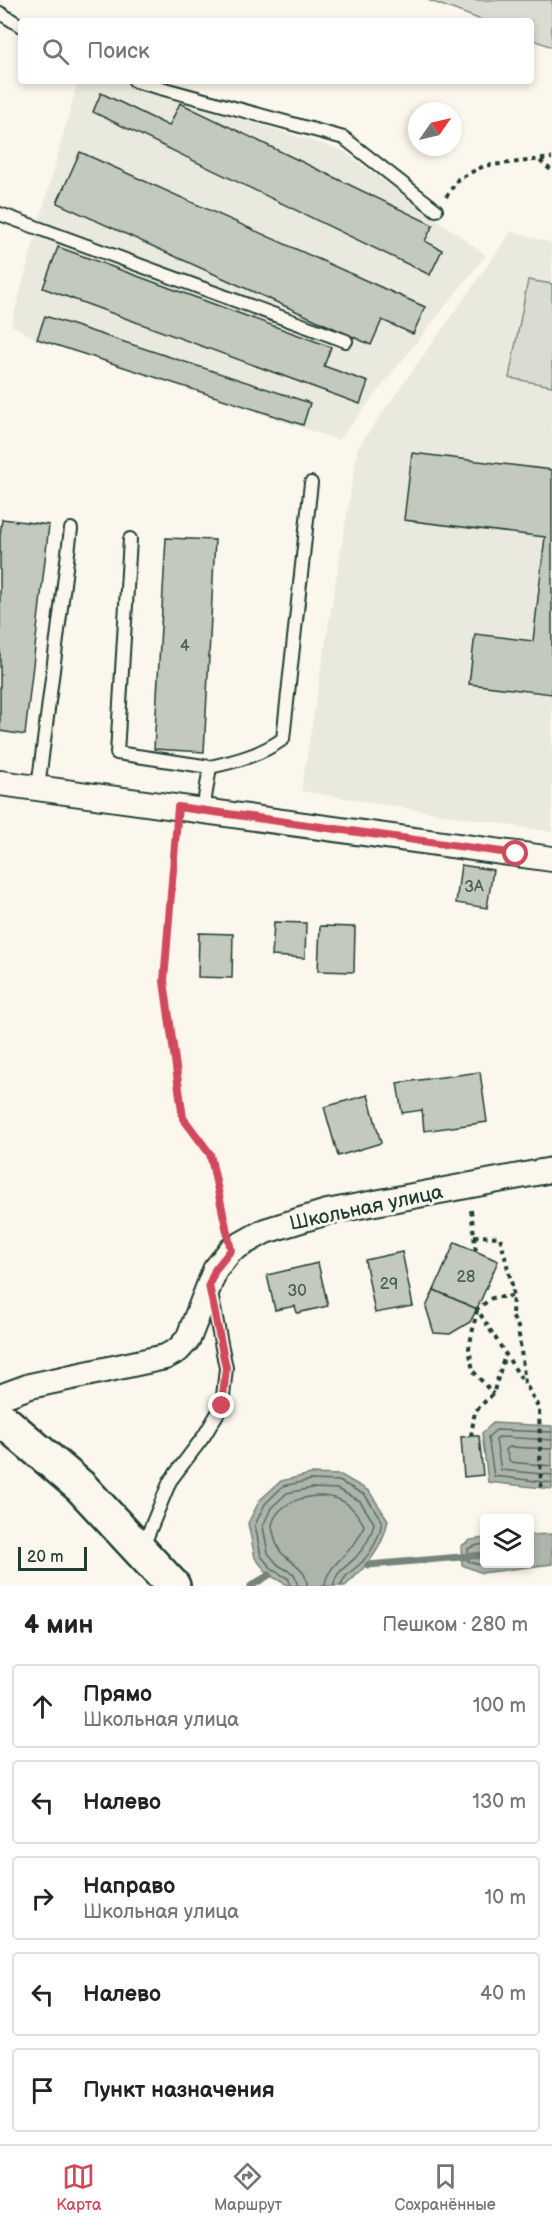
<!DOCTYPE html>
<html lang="ru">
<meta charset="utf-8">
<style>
:root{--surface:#fff;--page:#f2f2f2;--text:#222;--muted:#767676;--line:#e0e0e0;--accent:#d1495b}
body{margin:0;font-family:"Balsamiq Sans",sans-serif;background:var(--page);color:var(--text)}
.controls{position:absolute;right:18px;bottom:18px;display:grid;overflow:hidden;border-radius:6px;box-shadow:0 3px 9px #0003}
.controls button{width:54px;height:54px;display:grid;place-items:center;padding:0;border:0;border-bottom:2px solid var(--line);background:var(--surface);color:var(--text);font:30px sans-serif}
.compass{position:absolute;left:408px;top:102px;width:54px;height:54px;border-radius:50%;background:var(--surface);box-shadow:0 3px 9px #0003;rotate:56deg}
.scale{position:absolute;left:18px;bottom:15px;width:69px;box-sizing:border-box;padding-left:6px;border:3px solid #1f3d34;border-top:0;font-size:16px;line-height:21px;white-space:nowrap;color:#1f3d34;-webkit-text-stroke:4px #fbf7ec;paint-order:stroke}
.stop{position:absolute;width:18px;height:18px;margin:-14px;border:4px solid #d1495b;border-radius:50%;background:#fff}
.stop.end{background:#d1495b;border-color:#fff;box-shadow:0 2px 6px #0008}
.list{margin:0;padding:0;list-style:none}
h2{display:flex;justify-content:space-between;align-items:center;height:78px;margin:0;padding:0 24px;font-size:26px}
h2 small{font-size:20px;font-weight:400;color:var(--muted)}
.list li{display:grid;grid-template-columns:39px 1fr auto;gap:18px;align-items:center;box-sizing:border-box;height:84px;margin:0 12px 12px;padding:0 12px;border:2px solid var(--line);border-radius:6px}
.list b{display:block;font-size:22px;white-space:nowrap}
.list p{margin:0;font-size:20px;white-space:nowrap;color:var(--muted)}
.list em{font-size:20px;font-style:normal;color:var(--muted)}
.icon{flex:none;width:33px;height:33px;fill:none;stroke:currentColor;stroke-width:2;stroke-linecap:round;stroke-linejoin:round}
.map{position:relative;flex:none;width:552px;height:1586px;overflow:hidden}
.search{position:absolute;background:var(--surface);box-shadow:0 3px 9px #0003;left:18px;right:18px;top:18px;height:66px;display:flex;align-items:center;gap:15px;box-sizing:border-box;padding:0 21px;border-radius:6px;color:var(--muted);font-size:22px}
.sheet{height:558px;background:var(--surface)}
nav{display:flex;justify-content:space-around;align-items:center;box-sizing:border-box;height:84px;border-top:2px solid var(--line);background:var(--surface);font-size:16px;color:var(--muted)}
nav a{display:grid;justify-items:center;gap:3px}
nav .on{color:var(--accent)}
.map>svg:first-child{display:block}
.built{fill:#eae9de}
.green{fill:#dbdcd1;stroke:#7d8c82;stroke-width:1.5}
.water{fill:#adb4aa;stroke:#74847b;stroke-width:1.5}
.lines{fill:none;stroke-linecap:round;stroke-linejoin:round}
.shore{stroke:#586d63;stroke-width:1.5}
.stream{stroke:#74847b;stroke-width:7}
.building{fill:#c4c9be;stroke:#1f3d34;stroke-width:1.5}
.lane-casing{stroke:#1f3d34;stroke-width:16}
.street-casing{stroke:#1f3d34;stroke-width:28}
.secondary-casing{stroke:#1f3d34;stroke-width:38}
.path{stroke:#1f3d34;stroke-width:4;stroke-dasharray:4.5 4.5;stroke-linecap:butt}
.lane{stroke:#fbf7ec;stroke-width:12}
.street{stroke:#fbf7ec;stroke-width:24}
.secondary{stroke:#fbf7ec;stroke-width:33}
.route{stroke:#d1495b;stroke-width:8}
.labels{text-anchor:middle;stroke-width:6;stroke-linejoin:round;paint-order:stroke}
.number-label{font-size:16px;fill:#486056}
.street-label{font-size:20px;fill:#1f3d34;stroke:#fbf7ec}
</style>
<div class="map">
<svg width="552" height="1586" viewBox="0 0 552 1586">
<rect width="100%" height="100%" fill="#fbf7ec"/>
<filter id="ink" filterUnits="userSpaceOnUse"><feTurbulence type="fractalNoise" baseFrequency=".0167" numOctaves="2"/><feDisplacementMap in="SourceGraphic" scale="12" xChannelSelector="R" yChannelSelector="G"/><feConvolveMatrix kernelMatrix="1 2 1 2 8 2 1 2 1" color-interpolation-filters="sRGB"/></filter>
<g filter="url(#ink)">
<g class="built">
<path d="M78,81H118L342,150L486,255L339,440L37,339L11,325Z"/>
<path d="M512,231L552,243V832L301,791L358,447Z"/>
</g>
<g class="green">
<path d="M428,0H552V47L531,39V21H484Z"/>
<path d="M528,280L552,284V386L509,378Z"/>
</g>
<g class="water">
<path d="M493,1423L552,1426V1489L488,1482L482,1433Z"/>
<path d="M311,1474L341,1475L369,1491L388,1520C383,1549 366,1567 345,1586H289L269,1575L255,1558L248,1523L260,1500L281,1481Z"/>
<path d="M552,1534V1564L482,1573L462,1565L461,1546L471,1540L484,1538V1564H530V1535Z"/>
</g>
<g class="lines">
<g class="shore">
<path d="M552,1432L496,1430L488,1437L494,1476L552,1483"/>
<path d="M552,1440L499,1437L496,1440L501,1470L552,1475"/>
<path d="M552,1449L509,1447L506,1450L510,1462L552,1466"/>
<path d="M484,1544L474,1546L468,1549V1561L483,1566L508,1564"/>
<path d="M290,1586L289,1579L273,1570L261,1556L255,1525L265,1504L283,1486L311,1480L339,1481L365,1495L382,1521C380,1535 373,1550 363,1561C356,1569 343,1575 341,1586"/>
<path d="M298,1586L294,1574L278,1565L268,1553L263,1526L271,1508L287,1493L312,1488L337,1489L360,1501L374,1523C372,1535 364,1548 356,1557C348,1566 334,1572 334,1586"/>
<path d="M307,1586C306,1560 280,1564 275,1539C274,1535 272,1529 272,1525C278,1500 313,1492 335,1498C349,1502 357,1513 364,1525C357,1552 326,1563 325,1586"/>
</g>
<g class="stream">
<path d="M368,1565L484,1555"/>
<path d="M251,1586L269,1575"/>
</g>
</g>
<g class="building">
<path d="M101,93L169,126L180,103L433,225L425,241L442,250L430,275L93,112Z"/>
<path d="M80,152L425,307L413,334L382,320L371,345L57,203Z"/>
<path d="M58,247L331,347L324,366L368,382L360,404L43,288Z"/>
<path d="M45,316L310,403L303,425L37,339Z"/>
<path d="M412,453L552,470V694L469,684L475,634L533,641L545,537L404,520Z"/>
<path d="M2,519L49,525L25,735L0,731V536Z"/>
<path d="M166,538L215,540L204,752L154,749Z"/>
<path d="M461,865L493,870L487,908L456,903Z"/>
<path d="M274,922L306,923L305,958L272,956Z"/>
<path d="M320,926L355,927L354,972L318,971Z"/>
<path d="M199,933L233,934L232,978L198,977Z"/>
<path d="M480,1072L487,1122L424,1131L422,1110L402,1113L397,1083Z"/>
<path d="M368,1095L381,1143L338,1156L324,1107Z"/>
<path d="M455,1242L498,1261L477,1309L434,1290Z"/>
<path d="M402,1252L413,1306L375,1313L365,1260Z"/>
<path d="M318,1263L328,1306L297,1313L295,1306L275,1310L267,1275Z"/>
<path d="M434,1290L477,1309L470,1322L450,1334L434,1333L426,1307Z"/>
<path d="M471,1436H479L483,1475L464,1477L461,1437Z"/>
</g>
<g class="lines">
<g class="lane-casing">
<g id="lane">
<path d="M0,13L21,26"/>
<path d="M135,81L344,138L436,210"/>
<path d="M0,214L346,341"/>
<path d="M130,539L117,753L210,767L203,810"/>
<path d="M210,767C237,761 260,755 283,739L311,483"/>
<path d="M38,788L71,529"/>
<path d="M142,1549L170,1481L204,1436L222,1406L226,1368L211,1293"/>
</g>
</g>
<g class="street-casing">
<g id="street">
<path d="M0,783L552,859"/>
<path d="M0,1397L30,1386L165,1357L178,1350L188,1339L215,1270L231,1250L265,1231L327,1212L552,1170"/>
</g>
</g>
<g class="secondary-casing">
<path id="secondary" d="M0,1418L81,1487L173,1586"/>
</g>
<g class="path">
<path d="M540,161L552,171"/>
<path d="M446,197L458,179L484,166L552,158"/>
<path d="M176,829L164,981L183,1118L210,1154L226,1229"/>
<path d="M471,1210L476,1252"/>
<path d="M474,1236L500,1237L513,1289L512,1316L518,1327L525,1383L539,1408L541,1489"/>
<path d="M512,1296L492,1298L477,1309L524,1383"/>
<path d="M477,1310L469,1348L473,1371L493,1394"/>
<path d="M471,1436L475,1411L493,1394L505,1355"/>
</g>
<use href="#lane" class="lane"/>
<use href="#street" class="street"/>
<use href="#secondary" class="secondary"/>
</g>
</g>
<g class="lines" filter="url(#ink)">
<path class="route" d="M222,1406L226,1368L209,1285L215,1270L231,1250L210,1154L183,1118L164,981L178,807L516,854"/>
</g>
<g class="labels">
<g class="number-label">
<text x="185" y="651">4</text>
<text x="474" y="892">3А</text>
<text x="466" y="1282">28</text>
<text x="389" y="1289">29</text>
<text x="297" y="1296">30</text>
</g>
<g class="street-label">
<text transform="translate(366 1207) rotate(-12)" y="7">Школьная улица</text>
</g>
</g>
</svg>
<div class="controls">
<button><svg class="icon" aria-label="layers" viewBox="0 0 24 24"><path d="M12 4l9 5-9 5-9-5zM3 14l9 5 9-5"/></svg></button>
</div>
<svg class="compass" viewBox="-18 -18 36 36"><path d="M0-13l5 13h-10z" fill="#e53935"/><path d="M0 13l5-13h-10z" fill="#767676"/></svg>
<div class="scale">20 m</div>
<div class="stop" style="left:516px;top:854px"></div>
<div class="stop end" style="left:222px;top:1406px"></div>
<div class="search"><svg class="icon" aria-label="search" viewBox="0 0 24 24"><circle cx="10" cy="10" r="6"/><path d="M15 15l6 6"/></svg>Поиск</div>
</div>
<section class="sheet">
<h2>4 мин<small>Пешком · 280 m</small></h2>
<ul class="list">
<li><svg class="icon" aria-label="ahead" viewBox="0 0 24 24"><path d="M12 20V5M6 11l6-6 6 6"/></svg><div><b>Прямо</b><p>Школьная улица</p></div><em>100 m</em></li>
<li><svg class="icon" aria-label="left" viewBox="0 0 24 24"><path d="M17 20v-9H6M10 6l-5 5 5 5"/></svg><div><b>Налево</b></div><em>130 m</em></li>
<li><svg class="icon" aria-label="right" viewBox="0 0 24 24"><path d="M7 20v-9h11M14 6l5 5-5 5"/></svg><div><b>Направо</b><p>Школьная улица</p></div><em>10 m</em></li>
<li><svg class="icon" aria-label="left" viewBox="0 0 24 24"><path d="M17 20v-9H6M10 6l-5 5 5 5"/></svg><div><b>Налево</b></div><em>40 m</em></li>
<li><svg class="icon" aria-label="arrive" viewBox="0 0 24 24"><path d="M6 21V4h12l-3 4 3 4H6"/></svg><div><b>Пункт назначения</b></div></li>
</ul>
</section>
<nav>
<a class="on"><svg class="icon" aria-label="map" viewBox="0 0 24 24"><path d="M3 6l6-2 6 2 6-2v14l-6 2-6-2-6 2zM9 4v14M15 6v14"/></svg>Карта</a>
<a><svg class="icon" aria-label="directions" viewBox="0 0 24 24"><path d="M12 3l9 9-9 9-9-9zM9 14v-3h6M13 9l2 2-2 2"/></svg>Маршрут</a>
<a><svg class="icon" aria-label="saved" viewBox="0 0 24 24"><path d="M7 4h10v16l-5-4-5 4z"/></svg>Сохранённые</a>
</nav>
